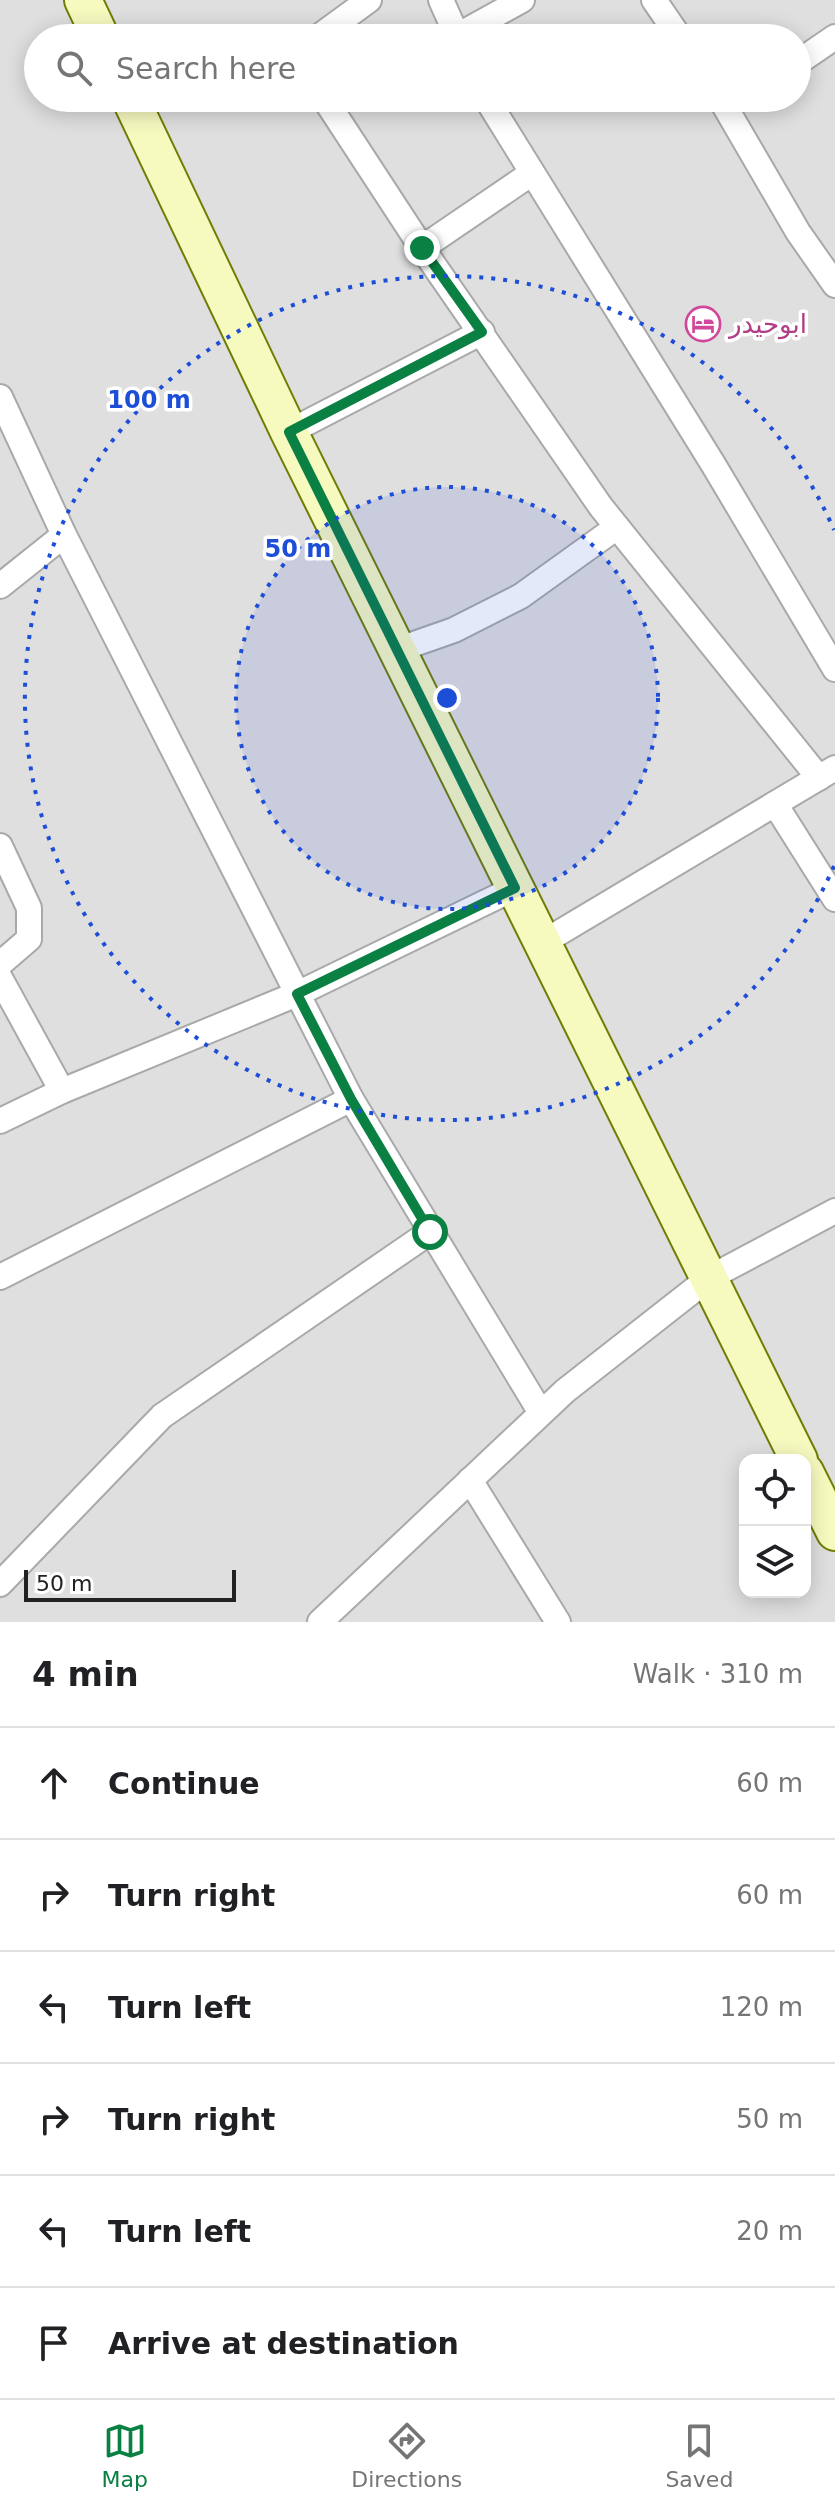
<!DOCTYPE html>
<meta charset="utf-8">
<style>
:root{--surface:#fff;--page:#f6f6f6;--text:#202124;--muted:#757577;--line:#e0e0e0;--accent:#0b8043}
body{margin:0;font-family:"DejaVu Sans",Cairo,sans-serif;background:var(--page);color:var(--text)}
.controls{position:absolute;right:24px;bottom:24px;display:grid;overflow:hidden;border-radius:16px;box-shadow:0 4px 20px #0003}
.controls button{width:72px;height:72px;display:grid;place-items:center;padding:0;border:0;border-bottom:2px solid var(--line);background:var(--surface);color:var(--text);font:40px sans-serif}
.scale{position:absolute;left:24px;bottom:20px;width:212px;box-sizing:border-box;padding-left:8px;border:4px solid #222;border-top:0;font-size:22px;line-height:28px;white-space:nowrap;color:#222;-webkit-text-stroke:6px #fff;paint-order:stroke}
.stop{position:absolute;width:24px;height:24px;margin:-18px;border:6px solid #0b8043;border-radius:50%;background:#fff}
.stop.end{background:#0b8043;border-color:#fff;box-shadow:0 2px 8px #0008}
.list{margin:0;padding:0;list-style:none}
h2{display:flex;justify-content:space-between;align-items:center;height:104px;margin:0;padding:0 32px;font-size:34px}
h2 small{font-size:26px;font-weight:400;color:var(--muted)}
.list li{display:grid;grid-template-columns:52px 1fr auto;gap:24px;align-items:center;box-sizing:border-box;height:112px;padding:0 32px;border-top:2px solid var(--line)}
.list b{display:block;font-size:30px;white-space:nowrap}
.list em{font-size:26px;font-style:normal;color:var(--muted)}
.icon{flex:none;width:44px;height:44px;fill:none;stroke:currentColor;stroke-width:2;stroke-linecap:round;stroke-linejoin:round}
.map{position:relative;flex:none;width:835px;height:1622px;overflow:hidden}
.search{position:absolute;background:var(--surface);box-shadow:0 4px 20px #0003;left:24px;right:24px;top:24px;height:88px;display:flex;align-items:center;gap:20px;box-sizing:border-box;padding:0 28px;border-radius:44px;color:var(--muted);font-size:30px}
.sheet{height:776px;background:var(--surface)}
nav{display:flex;justify-content:space-around;align-items:center;box-sizing:border-box;height:112px;border-top:2px solid var(--line);background:var(--surface);font-size:22px;color:var(--muted)}
nav a{display:grid;justify-items:center;gap:4px}
nav .on{color:var(--accent)}
.map>svg:first-child{display:block}
.residential{fill:#e0dfdf;fill-rule:evenodd}
.lines{fill:none;stroke-linecap:round;stroke-linejoin:round}
.street-casing{stroke:#a9a9a9;stroke-width:28}
.secondary-casing{stroke:#707d05;stroke-width:40}
.street{stroke:#fff;stroke-width:24}
.secondary{stroke:#f7fabf;stroke-width:36}
.route{stroke:#0b8043;stroke-width:10}
.ring{fill:none;stroke:#1d4ed8;stroke-width:4;stroke-dasharray:4 8}
.labels{text-anchor:middle;stroke-width:7;stroke-linejoin:round;paint-order:stroke}
.hotel-label{font-size:26px;fill:#b23c85;stroke:#fff;text-anchor:start}
.centre{fill:#1d4ed8;stroke:#fff;stroke-width:4}
.ring-label{font-size:24px;text-anchor:middle;font-weight:bold;fill:#1d4ed8;stroke:#fff;stroke-width:7;stroke-linejoin:round;paint-order:stroke}
</style>
<div class="map">
<svg width="835" height="1622" viewBox="0 0 835 1622">
<rect width="100%" height="100%" fill="#f2efe9"/>
<path class="residential" d="M0,0H835V1622H0ZM38,38H797V98H38ZM745,1460H805V1592H745Z"/>
<g class="lines">
<g class="street-casing">
<g id="street">
<path d="M441,0L458,38"/>
<path d="M654,0L680,38"/>
<path d="M457,36L522,0"/>
<path d="M317,38L369,0"/>
<path d="M797,63L835,37"/>
<path d="M324,98L422,248L601,507L819,778"/>
<path d="M486,98L713,464L835,669"/>
<path d="M720,98L798,232L835,285"/>
<path d="M422,248L532,173"/>
<path d="M0,397L64,535L351,1099"/>
<path d="M289,432L482,332"/>
<path d="M0,586L64,535"/>
<path d="M397,650L454,630L521,596L617,527"/>
<path d="M775,804L835,899"/>
<path d="M0,846L29,908V939L0,964"/>
<path d="M542,943L835,768"/>
<path d="M0,978L62,1091L297,994L515,888"/>
<path d="M0,1121L62,1091"/>
<path d="M0,1277L351,1099L541,1413"/>
<path d="M470,1480L558,1622"/>
<path d="M0,1584L162,1416L430,1232"/>
<path d="M320,1622L565,1391L709,1278L835,1211"/>
</g>
</g>
<g class="secondary-casing">
<g id="secondary">
<path d="M83,0L101,38"/>
<path d="M130,98L289,432L799,1460"/>
<path d="M805,1472L835,1532"/>
</g>
</g>
<use href="#street" class="street"/>
<use href="#secondary" class="secondary"/>
</g>
<g class="lines">
<path class="route" d="M422,248L482,332L289,432L515,888L297,994L351,1099L430,1232"/>
</g>
<circle cx="447" cy="698" r="211" fill="#1d4ed8" fill-opacity=".12"/>
<g class="ring">
<circle cx="447" cy="698" r="211"/>
<path d="M834 866A422 422 0 1 1 834 530"/>
</g>
<defs>
<g id="hotel-ring" transform="scale(1.8)"><circle r="9.5" fill="#fff" stroke="#d1479c" stroke-width="1.5"/><path d="M-6-4.5h1.5V1H6V5H4.5V3h-9V5H-6ZM-4 0a1.8 1.8 0 1 1 3.6 0ZM.5 0V-2.5h3Q6-2.5 6 0Z" fill="#d1479c"/></g>
</defs>
<g fill-rule="evenodd">
<use href="#hotel-ring" x="703" y="324"/>
</g>
<g class="labels">
<g class="hotel-label">
<text x="729" y="333">ابوحيدر</text>
</g>
</g>
<circle cx="447" cy="698" r="12" class="centre"/>
<g class="ring-label">
<text x="149" y="408">100 m</text>
<text x="298" y="557">50 m</text>
</g>
</svg>
<div class="controls">
<button><svg class="icon" aria-label="locate" viewBox="0 0 24 24"><circle cx="12" cy="12" r="6"/><path d="M12 2v4M12 18v4M2 12h4M18 12h4"/></svg></button>
<button><svg class="icon" aria-label="layers" viewBox="0 0 24 24"><path d="M12 4l9 5-9 5-9-5zM3 14l9 5 9-5"/></svg></button>
</div>
<div class="scale">50 m</div>
<div class="stop" style="left:430px;top:1232px"></div>
<div class="stop end" style="left:422px;top:248px"></div>
<div class="search"><svg class="icon" aria-label="search" viewBox="0 0 24 24"><circle cx="10" cy="10" r="6"/><path d="M15 15l6 6"/></svg>Search here</div>
</div>
<section class="sheet">
<h2>4 min<small>Walk · 310 m</small></h2>
<ul class="list">
<li><svg class="icon" aria-label="ahead" viewBox="0 0 24 24"><path d="M12 20V5M6 11l6-6 6 6"/></svg><div><b>Continue</b></div><em>60 m</em></li>
<li><svg class="icon" aria-label="right" viewBox="0 0 24 24"><path d="M7 20v-9h11M14 6l5 5-5 5"/></svg><div><b>Turn right</b></div><em>60 m</em></li>
<li><svg class="icon" aria-label="left" viewBox="0 0 24 24"><path d="M17 20v-9H6M10 6l-5 5 5 5"/></svg><div><b>Turn left</b></div><em>120 m</em></li>
<li><svg class="icon" aria-label="right" viewBox="0 0 24 24"><path d="M7 20v-9h11M14 6l5 5-5 5"/></svg><div><b>Turn right</b></div><em>50 m</em></li>
<li><svg class="icon" aria-label="left" viewBox="0 0 24 24"><path d="M17 20v-9H6M10 6l-5 5 5 5"/></svg><div><b>Turn left</b></div><em>20 m</em></li>
<li><svg class="icon" aria-label="arrive" viewBox="0 0 24 24"><path d="M6 21V4h12l-3 4 3 4H6"/></svg><div><b>Arrive at destination</b></div></li>
</ul>
</section>
<nav>
<a class="on"><svg class="icon" aria-label="map" viewBox="0 0 24 24"><path d="M3 6l6-2 6 2 6-2v14l-6 2-6-2-6 2zM9 4v14M15 6v14"/></svg>Map</a>
<a><svg class="icon" aria-label="directions" viewBox="0 0 24 24"><path d="M12 3l9 9-9 9-9-9zM9 14v-3h6M13 9l2 2-2 2"/></svg>Directions</a>
<a><svg class="icon" aria-label="saved" viewBox="0 0 24 24"><path d="M7 4h10v16l-5-4-5 4z"/></svg>Saved</a>
</nav>
